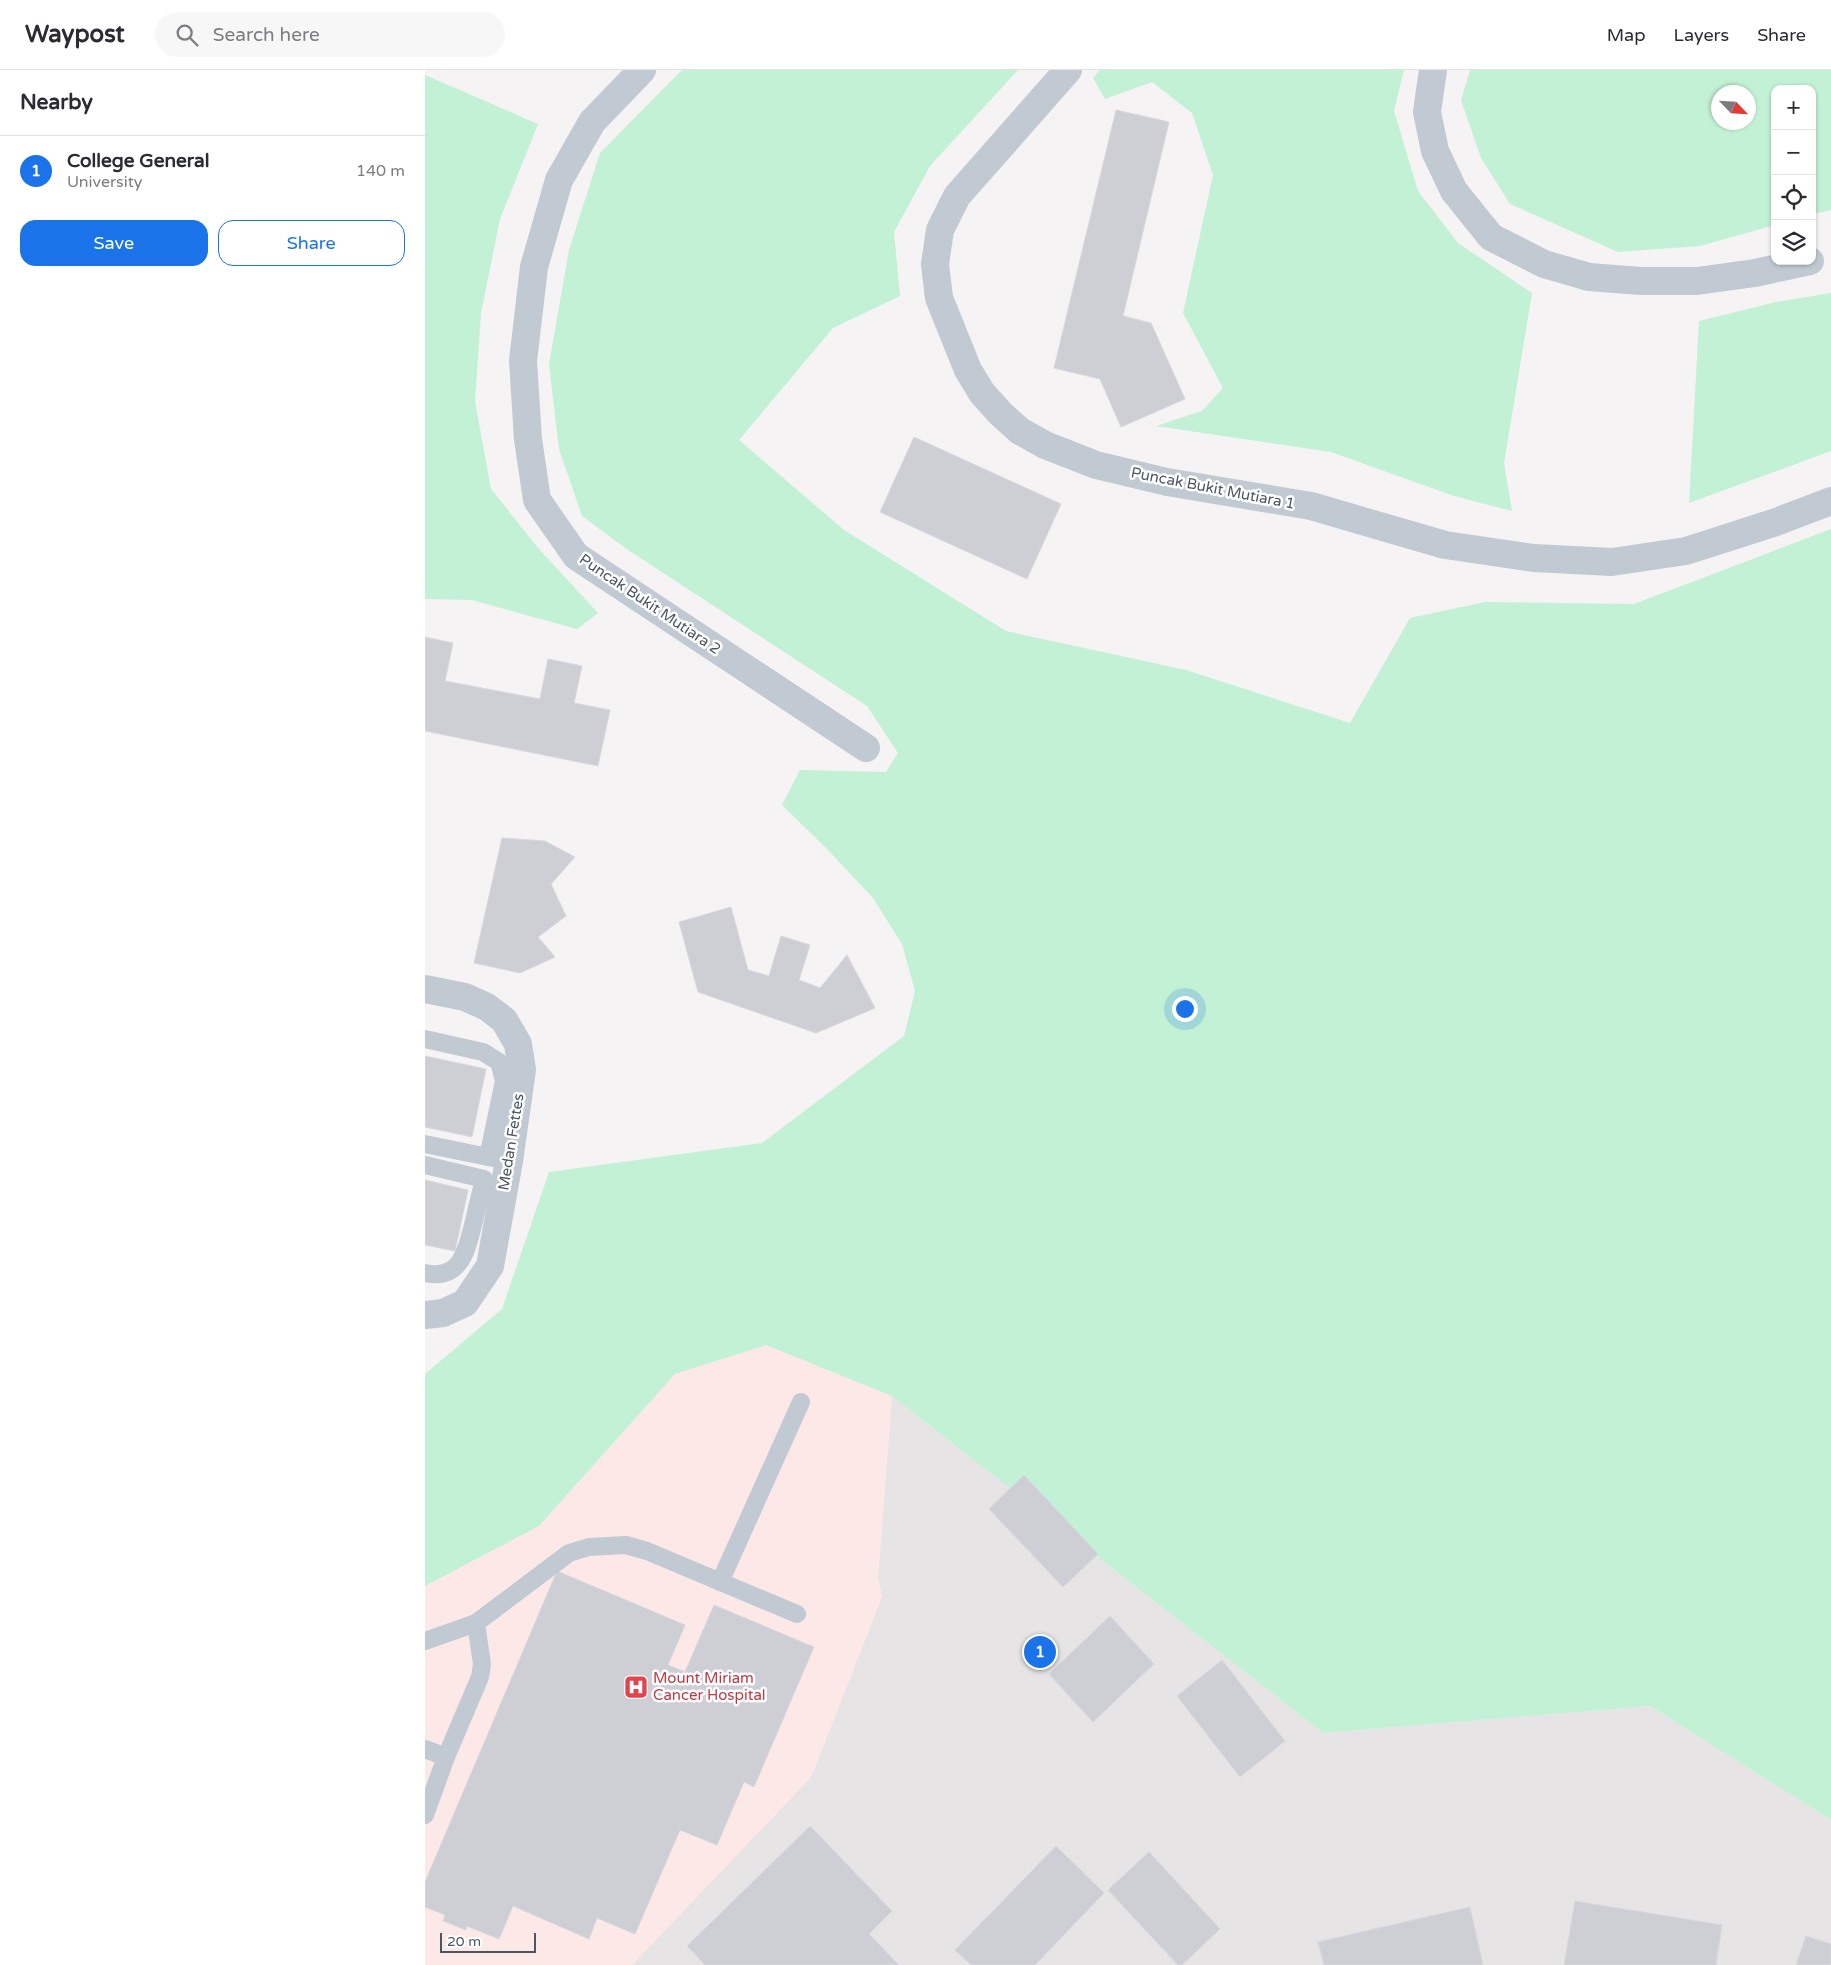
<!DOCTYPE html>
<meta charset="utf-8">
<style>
:root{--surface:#fff;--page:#f7f7f7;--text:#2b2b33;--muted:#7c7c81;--line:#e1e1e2;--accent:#1a73e8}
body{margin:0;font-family:"Varela Round",sans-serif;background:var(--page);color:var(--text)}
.controls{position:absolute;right:15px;top:15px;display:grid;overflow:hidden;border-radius:10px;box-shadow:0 1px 4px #0004}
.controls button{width:45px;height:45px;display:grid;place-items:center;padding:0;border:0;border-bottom:1px solid var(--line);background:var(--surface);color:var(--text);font:25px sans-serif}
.compass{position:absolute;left:1286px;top:15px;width:45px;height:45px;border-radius:50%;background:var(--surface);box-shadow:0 1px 4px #0004;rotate:115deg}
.scale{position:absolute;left:15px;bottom:12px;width:96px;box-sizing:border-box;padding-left:5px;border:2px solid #4a5661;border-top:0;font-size:14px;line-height:18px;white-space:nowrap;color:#4a5661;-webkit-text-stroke:4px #fff;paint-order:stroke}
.you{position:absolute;left:759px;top:938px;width:18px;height:18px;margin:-12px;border:4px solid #fff;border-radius:50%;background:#1a73e8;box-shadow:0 0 0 8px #1a73e833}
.badge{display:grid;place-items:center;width:32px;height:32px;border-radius:50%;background:var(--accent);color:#fff;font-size:16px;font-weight:700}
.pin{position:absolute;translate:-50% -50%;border:2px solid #fff;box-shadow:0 1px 5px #0006}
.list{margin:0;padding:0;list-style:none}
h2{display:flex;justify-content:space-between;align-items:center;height:65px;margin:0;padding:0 20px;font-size:21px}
h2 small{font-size:16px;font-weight:400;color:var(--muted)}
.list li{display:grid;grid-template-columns:32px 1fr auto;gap:15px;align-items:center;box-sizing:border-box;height:70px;padding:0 20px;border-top:1px solid var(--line)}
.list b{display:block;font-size:19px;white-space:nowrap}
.list p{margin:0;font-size:16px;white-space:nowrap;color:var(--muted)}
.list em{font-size:16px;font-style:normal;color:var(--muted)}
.actions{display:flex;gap:10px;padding:15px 20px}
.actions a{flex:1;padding:11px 0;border:1px solid var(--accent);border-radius:15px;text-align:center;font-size:18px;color:var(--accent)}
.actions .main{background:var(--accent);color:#fff}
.icon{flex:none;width:28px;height:28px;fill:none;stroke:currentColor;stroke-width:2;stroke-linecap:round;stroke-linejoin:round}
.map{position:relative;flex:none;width:1406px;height:1895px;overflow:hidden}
header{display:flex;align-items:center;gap:30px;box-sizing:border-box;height:70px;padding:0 25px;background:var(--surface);border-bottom:1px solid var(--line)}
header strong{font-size:24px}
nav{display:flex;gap:28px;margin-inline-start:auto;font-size:18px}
.search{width:350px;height:45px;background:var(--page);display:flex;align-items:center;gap:12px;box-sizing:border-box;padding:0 18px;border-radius:28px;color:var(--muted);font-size:19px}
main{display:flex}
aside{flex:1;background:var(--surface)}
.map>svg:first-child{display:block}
.education{fill:#e6e4e5}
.medical{fill:#fce8e6}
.green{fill:#c3f1d5;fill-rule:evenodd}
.building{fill:#cdcfd5;stroke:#d7d9de}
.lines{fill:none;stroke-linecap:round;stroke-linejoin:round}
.service{stroke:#c1cad2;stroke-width:18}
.minor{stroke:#c1cad2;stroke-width:28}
.labels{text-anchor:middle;stroke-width:5;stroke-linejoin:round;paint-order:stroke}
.street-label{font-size:15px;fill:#4a5661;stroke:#fff}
.health-label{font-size:15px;fill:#be3a42;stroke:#fff;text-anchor:start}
</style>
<header>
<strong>Waypost</strong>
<div class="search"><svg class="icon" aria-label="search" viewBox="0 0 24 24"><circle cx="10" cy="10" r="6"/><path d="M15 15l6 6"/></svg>Search here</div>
<nav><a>Map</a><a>Layers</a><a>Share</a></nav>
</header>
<main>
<aside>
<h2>Nearby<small></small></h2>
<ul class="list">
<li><span class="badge">1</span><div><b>College General</b><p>University</p></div><em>140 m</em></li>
</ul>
<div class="actions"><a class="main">Save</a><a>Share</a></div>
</aside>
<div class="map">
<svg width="1406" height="1895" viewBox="0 0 1406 1895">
<rect width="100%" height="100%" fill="#f5f3f3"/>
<path class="education" d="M467,1326L898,1663L1225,1636L1406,1750V1895H207L386,1707L457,1527L453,1507Z"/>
<path class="medical" d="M341,1275L467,1326L453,1507L457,1527L386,1707L207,1895H0V1516L114,1456L250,1304Z"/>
<g class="green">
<path d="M257,0H593L505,96L469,162L475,226L408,258L314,370L419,460L581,561L761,600L925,653L985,548L1060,532L1209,534L1406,459V1750L1225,1636L898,1663L467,1326L341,1275L250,1304L114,1456L0,1516V1304L77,1239L124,1102L337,1073L479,966L490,921L477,874L448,828L403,780L357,735L375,700L461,702L473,683L442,636L203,480L157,446L134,379L124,294L144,180L175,83Z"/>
<path d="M675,0H979L969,41L993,121L1033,173L1107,223L1079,393L1087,441L1029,426L906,382L731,356L777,341L798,318L758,243L788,105L767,43L727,12L680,29L668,8Z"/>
<path d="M1045,0H1406V140L1387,144V19H1350V155L1275,176L1193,182L1085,134L1056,88L1036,30ZM1324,22V52H1294V22Z"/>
<path d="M0,5L113,54L75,149L56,243L50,331L66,419L113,478L173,543L152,559L47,530L0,529Z"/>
<path d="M1406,223V381L1264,433L1274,251L1351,232Z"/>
</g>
<g class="building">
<path d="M691,40L744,52L698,246L726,253L760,329L696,357L675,309L629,298Z"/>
<path d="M489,367L636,434L602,509L455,442Z"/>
<path d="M0,567L28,573L20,611L115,629L123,589L157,596L149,633L185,640L173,696L0,661Z"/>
<path d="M77,768L120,771L150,787L126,814L141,846L113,867L130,887L95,903L49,893Z"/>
<path d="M306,837L323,900L344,906L356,866L385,875L374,910L395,918L422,885L450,938L391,963L273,922L254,852Z"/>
<path d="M0,986L61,999L47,1067L0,1057Z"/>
<path d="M0,1110L43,1120L30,1181L0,1175Z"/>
<path d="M599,1405L673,1484L638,1517L564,1439Z"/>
<path d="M132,1501L260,1555L243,1595L260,1602L289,1535L389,1577L329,1717L319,1712L292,1775L255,1760L210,1864L172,1848L164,1869L88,1836L74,1869L42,1856L41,1860L18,1851L20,1845L0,1837V1812Z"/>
<path d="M685,1546L729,1594L668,1652L624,1604Z"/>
<path d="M797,1590L860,1671L815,1707L752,1626Z"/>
<path d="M385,1756L467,1841L444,1864L474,1895H280L262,1876Z"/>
<path d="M631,1776L679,1823L610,1895H546L530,1880Z"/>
<path d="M724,1782L795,1859L757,1895H753L683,1820Z"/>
<path d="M1150,1831L1297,1855L1291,1895H1139Z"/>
<path d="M1045,1837L1058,1895H899L893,1872Z"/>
<path d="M1381,1866L1406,1874V1895H1371Z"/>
</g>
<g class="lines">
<g class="service">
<path d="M0,969L58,982L74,992L79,1011L63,1087"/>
<path d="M0,1074L73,1089"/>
<path d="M0,1095L59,1109C56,1123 52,1137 49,1151C42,1178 37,1211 0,1203"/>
<path d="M295,1512L376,1332"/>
<path d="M0,1571L51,1553L144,1483L164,1477L201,1475L222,1481L372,1544"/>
<path d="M0,1679L21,1687L0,1745"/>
<path d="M21,1687L55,1607L57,1594L51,1553"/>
</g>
<g class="minor">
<path d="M217,0L167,52L134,110L109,197L98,291L103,369L112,430L151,486L441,678"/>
<path d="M643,0L532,126L515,160L510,194L514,228L543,300L557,323L576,344L595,361L620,375L671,395L742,412L886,436L1020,475L1109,488L1187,492L1261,481L1351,452L1406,431"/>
<path d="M1008,0L1002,42L1010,81L1029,121L1066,167L1119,194L1164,207L1216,211H1272L1330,203L1385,191"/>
<path d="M0,919L40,927L62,937L79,950L93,974L97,1000L84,1091L65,1196L40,1233L18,1243L0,1245"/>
</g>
</g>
<defs>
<g id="hospital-square" transform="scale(1.25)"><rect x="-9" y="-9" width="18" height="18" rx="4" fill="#e0444e" stroke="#fff"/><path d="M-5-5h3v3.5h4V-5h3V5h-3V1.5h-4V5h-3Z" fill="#fff"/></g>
</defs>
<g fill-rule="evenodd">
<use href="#hospital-square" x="211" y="1617"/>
</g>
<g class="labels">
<g class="street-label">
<text transform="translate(788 418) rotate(11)" y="5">Puncak Bukit Mutiara 1</text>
<text transform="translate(225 534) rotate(34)" y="5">Puncak Bukit Mutiara 2</text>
<text transform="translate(86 1072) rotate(-81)" y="5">Medan Fettes</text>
</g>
<g class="health-label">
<text x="228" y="1613">Mount Miriam<tspan x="228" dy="17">Cancer Hospital</tspan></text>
</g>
</g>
</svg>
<div class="controls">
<button>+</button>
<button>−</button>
<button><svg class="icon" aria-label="locate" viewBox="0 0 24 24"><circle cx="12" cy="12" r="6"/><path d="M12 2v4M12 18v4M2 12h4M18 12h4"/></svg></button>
<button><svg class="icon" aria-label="layers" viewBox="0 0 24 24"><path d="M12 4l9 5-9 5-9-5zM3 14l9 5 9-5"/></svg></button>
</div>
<svg class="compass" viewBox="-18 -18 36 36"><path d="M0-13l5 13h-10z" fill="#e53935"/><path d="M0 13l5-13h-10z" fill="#7c7c81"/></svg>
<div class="scale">20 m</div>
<div class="you"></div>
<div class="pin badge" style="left:615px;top:1582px">1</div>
</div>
</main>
